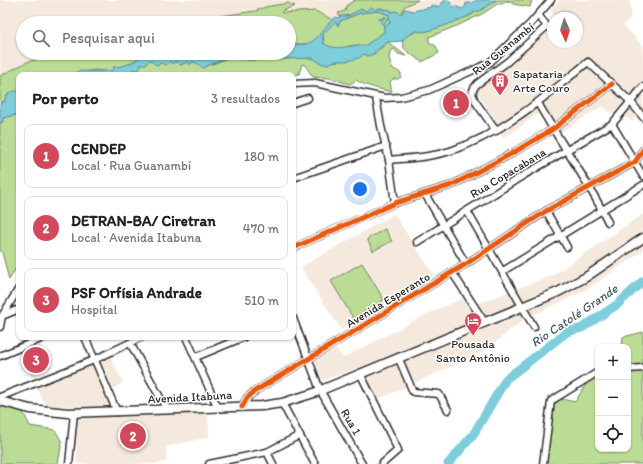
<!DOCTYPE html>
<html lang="pt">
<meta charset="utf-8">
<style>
:root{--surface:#fff;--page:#f6f6f6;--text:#222;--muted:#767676;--line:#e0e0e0;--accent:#d1495b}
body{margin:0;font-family:Itim,sans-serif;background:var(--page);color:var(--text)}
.controls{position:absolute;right:12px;bottom:12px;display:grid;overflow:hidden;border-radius:8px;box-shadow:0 1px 3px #0004}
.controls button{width:36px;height:36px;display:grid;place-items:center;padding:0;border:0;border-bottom:1px solid var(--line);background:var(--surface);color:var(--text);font:20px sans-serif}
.compass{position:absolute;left:547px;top:12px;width:36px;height:36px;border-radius:50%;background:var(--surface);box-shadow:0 1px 3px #0004;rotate:176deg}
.you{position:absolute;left:360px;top:189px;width:14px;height:14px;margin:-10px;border:3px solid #fff;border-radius:50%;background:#1a73e8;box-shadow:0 0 0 6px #1a73e833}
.badge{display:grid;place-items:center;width:26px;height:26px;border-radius:50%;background:var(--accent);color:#fff;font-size:13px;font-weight:700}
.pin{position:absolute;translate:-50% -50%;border:2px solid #fff;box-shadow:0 1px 4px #0006}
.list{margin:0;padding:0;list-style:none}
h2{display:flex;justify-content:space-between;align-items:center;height:52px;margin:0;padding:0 16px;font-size:17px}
h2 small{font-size:13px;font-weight:400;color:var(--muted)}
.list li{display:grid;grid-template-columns:26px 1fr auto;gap:12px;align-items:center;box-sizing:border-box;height:64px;margin:0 8px 8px;padding:0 8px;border:1px solid var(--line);border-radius:8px}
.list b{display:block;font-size:15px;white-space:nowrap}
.list p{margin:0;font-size:13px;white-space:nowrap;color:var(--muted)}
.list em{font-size:13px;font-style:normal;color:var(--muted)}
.icon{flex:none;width:22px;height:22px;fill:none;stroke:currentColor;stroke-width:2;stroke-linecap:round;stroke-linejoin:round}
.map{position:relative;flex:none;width:643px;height:464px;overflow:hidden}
.search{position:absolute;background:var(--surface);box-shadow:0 1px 3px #0004;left:16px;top:16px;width:280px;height:44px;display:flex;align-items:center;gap:10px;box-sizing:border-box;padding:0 14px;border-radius:22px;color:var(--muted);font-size:15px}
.panel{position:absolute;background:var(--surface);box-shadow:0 1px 3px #0004;left:16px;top:72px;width:280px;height:268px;border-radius:8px}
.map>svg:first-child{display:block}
.built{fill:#f5e9dd}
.green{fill:#bbdc95;stroke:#738460}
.water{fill:#7ecddb;stroke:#5d8c95;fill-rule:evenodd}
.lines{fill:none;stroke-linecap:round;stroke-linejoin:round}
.river{stroke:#7ecddb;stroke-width:9}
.minor-casing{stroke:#2b2b2b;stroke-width:9}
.major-casing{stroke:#2b2b2b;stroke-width:11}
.minor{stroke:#fff;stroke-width:6}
.major{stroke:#fff;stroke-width:8}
.cycleway-casing{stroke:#fff;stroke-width:8}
.cycleway{stroke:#e8590c;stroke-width:5}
.labels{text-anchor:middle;stroke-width:3;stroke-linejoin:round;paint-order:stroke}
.street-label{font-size:12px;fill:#2b2b2b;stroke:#fff}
.poi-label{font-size:12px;fill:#2b2b2b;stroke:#fff;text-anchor:start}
.water-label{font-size:13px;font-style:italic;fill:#445c60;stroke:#fff}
</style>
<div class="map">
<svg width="643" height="464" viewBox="0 0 643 464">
<rect width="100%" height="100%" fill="#fff"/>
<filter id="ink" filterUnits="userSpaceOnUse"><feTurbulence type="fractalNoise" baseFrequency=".025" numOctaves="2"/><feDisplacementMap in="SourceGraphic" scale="8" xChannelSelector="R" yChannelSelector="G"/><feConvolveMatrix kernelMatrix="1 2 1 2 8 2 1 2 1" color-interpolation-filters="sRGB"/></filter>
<g filter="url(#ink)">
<g class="built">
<path d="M0,0H484L430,21L23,23V53H159L100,75H19V103L0,110Z"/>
<path d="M560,0H630L631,17L623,25L643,46V112L631,122L622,112L613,114L602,106L558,134L543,111L503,138L474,86V83L545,28L553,19V42H577V18H554L555,16L550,10Z"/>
<path d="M394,214L434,275L341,330L301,267Z"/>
<path d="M643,214V251L586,290L523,320L483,352L372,402L356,369L318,382L313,361L336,349L343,358L427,314L461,299L472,306L553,275Z"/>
<path d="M40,343L52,367L32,377L20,352Z"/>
<path d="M111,358L123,382L111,391L117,417L208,413L209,437L166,447L167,461L155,464H77L76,423L83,407L46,405L36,388Z"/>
</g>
<g class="green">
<path d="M355,0H418L405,6L401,14L381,8L376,10L368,9L366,11L340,17L338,13L345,11L347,5Z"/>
<path d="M496,0H532L530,7L513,4L508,1L502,4H497L484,13L459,25L429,37V42L436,46L439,53L422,62L408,52L404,48L402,41L405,37L417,31H428L472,15L474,12Z"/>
<path d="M288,3L295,6L282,11V13L315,11L333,20L313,43L302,44L289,43V23H223L220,16L255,11L265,7Z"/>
<path d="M379,11L389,15L390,23L385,26L384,18L379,19L384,26V32L365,46L354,45L338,49L328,47L324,43L323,34L335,22L338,25L340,21L360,13Z"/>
<path d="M388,42L406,56L398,54L394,49L390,51L389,58L392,68L401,73V77L398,79H393L390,82L392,92C380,89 367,87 356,80L350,84L329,78L313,77L305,65L302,64L299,74L293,76L121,75L140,67L141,64L150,60L155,64L163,63L167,64L170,62H178L181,65L187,62L191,63C196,61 198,64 203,65C210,66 222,61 228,57L249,60L312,58L323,64C340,59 348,62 364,54H374Z"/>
<path d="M60,53H145H142C138,60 124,68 116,67L114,70L107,72L97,70L81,72L68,75H19V91L8,94L4,102H0V76L27,62Z"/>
<path d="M19,114V263L9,280L2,252L0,251V123L2,122L3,118Z"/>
<path d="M385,229L392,241L373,251L367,239Z"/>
<path d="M362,263L384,300L353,318L331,281Z"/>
<path d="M643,332V464H550L541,462L548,396L575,402L598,365V449H628V347H622L623,337Z"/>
<path d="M0,401L20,406L30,426L55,430L62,442L58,464H0Z"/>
</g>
<g class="water">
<path d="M445,0H449L452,7L455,6L462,9L465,7L466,3H471L477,0H496L480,11L474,12C471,17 431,31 423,32C421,32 419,31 417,31C412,32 405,37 402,41L388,42L375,51L374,54L368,56L364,54L359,58L347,61H335L328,64H323L312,58L249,60L228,57C220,62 210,63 203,68C199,65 197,62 191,62L190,65L187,62L180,65L178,62H174L172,64L170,62L166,65L160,63L158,66L150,60L146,64H141L139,70H135L134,69L129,73L121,75H56H68L81,71C83,72 110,71 114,70L113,67C120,67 137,64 142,53H289V43C316,51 319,30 336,17L339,18L341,16H348L361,9L366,11L371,7L376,10L379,8L386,10L389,9L391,12L396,11L401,14L405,9L413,11L431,7V5L438,7ZM379,11L389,15L390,23L385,26L384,23L388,19L384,16L383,19H378L384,26V32L365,46C351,43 337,53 323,43V34L335,22L338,26L340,21L360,13Z"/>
<path d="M19,91V114L3,118V122L0,123V103L4,102C7,93 10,91 19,91Z"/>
</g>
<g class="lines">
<path class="river" d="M448,464L473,435L506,379L567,332L582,328L618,304L643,281"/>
<g class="minor-casing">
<g id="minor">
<path d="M293,84L315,83L385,98L401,97L429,90L489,63L531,23L551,0"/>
<path d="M376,98L381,126L389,160L395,203"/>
<path d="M293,103L308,98"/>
<path d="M538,103C560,143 588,180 608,222"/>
<path d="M612,124L643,176"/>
<path d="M496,131L475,101L472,93L474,88L477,84L507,62L547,26L538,15"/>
<path d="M389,160C410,158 433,157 453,150C505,132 546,96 588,62L630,101L643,117"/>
<path d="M293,178L386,146"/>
<path d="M425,194L466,264"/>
<path d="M467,211L534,327"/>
<path d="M546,211L567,247"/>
<path d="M417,242L524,175L612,124L643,87"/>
<path d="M293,248L395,203L452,185L511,154L553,129L612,84"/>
<path d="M503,271L643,185"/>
<path d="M452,272L485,323"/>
<path d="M2,316L19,309"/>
<path d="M293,318L320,390L362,464"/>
<path d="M0,327L2,316L19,288"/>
<path d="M85,337L117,412"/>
<path d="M186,337L218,408"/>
<path d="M130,343L167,410"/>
<path d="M0,356L45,337"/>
<path d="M196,357L244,337"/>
<path d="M399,359L413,392L439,394L448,410"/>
<path d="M628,369L643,368"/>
<path d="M361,375L398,450L382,464"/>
<path d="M0,397L94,360L142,337"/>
<path d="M282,403L315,464"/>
<path d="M242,407L247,398L255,391L466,264L546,211L635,162L643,150"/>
<path d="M267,452L273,464"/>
<path d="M69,464L74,413"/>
<path d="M209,464L267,452L300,435"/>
<path d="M543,464L551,401L598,372"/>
</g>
</g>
<g class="major-casing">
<path id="major" d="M0,401L30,409L68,413L262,406L282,403L314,393L558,292L586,277L643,238"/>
</g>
<use href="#minor" class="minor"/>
<use href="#major" class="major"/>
<g class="cycleway-casing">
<g id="cycleway">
<path d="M293,248L395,203L452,185L511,154L553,129L612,84"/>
<path d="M242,407L247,398L255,391L466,264L546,211L635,162L643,150"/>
</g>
</g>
<use href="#cycleway" class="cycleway"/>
</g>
</g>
<defs>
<g id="building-pin" transform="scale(0.9)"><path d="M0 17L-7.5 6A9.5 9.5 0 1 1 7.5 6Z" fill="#d1495b" stroke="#fff"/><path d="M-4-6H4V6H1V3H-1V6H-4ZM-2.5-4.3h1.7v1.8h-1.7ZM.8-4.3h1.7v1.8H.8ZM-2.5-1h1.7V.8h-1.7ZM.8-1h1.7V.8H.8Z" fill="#fff"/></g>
<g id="hotel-pin" transform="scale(0.9)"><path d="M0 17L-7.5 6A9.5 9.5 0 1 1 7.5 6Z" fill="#d1495b" stroke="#fff"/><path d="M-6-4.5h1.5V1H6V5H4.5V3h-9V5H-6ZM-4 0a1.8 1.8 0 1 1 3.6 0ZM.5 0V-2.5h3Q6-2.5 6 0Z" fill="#fff"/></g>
</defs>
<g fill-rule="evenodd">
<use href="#building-pin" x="500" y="81"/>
<use href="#hotel-pin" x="473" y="321"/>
</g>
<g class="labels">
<g class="street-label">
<text transform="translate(503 49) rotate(-39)" y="4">Rua Guanambí</text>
<text transform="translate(508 173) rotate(-31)" y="4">Rua Copacabana</text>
<text transform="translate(388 300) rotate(-31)" y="4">Avenida Esperanto</text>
<text transform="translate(190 397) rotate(-3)" y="4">Avenida Itabuna</text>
<text transform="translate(351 422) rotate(60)" y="4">Rua 1</text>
</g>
<g class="poi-label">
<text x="513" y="78">Sapataria<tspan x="513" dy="14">Arte Couro</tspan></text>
<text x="473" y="348" text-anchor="middle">Pousada<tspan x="473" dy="14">Santo Antônio</tspan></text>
</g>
<g class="water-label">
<text transform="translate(574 315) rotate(-34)" y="5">Rio Catolé Grande</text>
</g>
</g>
</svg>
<div class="controls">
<button>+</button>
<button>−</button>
<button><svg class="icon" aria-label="locate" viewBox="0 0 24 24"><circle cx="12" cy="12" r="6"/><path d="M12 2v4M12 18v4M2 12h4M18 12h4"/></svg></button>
</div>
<svg class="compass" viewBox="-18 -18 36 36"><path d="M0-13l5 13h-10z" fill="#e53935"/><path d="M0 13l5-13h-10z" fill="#767676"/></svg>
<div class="you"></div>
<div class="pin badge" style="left:456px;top:103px">1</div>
<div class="pin badge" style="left:133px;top:436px">2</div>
<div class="pin badge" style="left:36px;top:360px">3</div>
<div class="search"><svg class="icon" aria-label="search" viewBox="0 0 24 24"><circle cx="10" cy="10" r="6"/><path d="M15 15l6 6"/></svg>Pesquisar aqui</div>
<section class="panel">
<h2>Por perto<small>3 resultados</small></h2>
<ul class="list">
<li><span class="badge">1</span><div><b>CENDEP</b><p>Local · Rua Guanambí</p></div><em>180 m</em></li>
<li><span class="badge">2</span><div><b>DETRAN-BA/ Ciretran</b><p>Local · Avenida Itabuna</p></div><em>470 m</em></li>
<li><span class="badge">3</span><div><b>PSF Orfísia Andrade</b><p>Hospital</p></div><em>510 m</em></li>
</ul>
</section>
</div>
